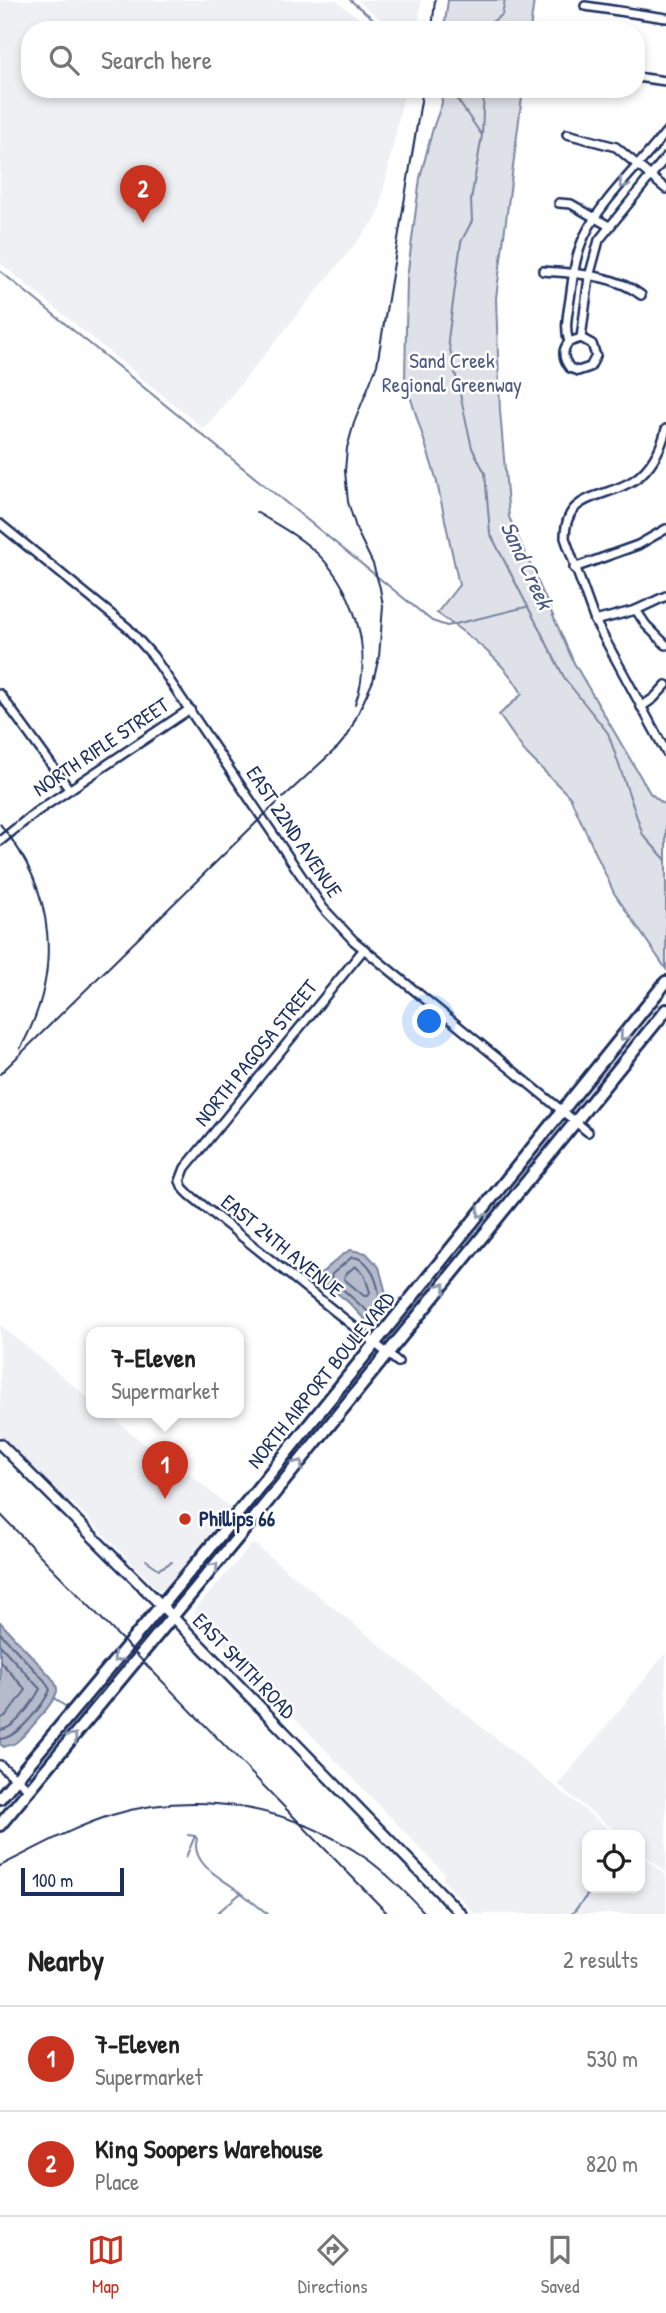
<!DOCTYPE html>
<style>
:root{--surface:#fff;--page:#f6f6f6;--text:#222;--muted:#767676;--line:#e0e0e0;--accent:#c8321e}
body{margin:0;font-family:"Patrick Hand",sans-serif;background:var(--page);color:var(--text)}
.controls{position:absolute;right:21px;bottom:21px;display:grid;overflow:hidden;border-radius:14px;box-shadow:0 4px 10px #0003}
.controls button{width:63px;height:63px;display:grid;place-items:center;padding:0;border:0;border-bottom:2px solid var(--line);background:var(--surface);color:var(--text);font:35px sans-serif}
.scale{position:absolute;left:21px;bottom:18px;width:103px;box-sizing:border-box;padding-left:7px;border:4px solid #1b2f5e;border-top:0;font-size:19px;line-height:24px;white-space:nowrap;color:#1b2f5e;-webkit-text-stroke:5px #fff;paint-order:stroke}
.you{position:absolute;left:430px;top:1022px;width:24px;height:24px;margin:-18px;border:5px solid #fff;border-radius:50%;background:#1a73e8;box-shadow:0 0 0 10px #1a73e833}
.badge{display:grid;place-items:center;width:46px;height:46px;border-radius:50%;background:var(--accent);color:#fff;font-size:23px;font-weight:700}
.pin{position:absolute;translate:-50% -58px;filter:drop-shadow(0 2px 4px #0008)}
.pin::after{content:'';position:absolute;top:37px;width:24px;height:21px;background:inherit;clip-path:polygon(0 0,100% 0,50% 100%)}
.popup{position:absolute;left:86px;top:1327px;width:158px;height:91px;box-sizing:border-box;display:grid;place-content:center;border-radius:14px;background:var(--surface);filter:drop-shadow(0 2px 5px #0005);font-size:23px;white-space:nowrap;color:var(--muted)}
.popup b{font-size:26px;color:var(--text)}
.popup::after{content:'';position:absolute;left:50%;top:100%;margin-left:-14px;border:14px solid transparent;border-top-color:var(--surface)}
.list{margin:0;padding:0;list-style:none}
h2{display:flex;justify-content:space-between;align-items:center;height:91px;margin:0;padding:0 28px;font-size:30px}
h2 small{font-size:23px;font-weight:400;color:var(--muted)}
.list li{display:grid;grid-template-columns:46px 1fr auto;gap:21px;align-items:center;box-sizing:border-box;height:105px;padding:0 28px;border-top:2px solid var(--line)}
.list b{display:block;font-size:26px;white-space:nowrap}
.list p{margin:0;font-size:23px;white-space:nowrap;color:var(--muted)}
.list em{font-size:23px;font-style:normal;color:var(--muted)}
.icon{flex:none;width:38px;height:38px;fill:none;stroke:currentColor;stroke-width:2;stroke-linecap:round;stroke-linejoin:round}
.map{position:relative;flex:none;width:666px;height:1914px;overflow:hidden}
.search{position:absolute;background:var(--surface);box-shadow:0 4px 10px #0003;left:21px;right:21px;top:21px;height:77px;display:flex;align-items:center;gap:18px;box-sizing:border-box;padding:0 24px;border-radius:28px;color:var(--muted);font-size:26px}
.sheet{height:301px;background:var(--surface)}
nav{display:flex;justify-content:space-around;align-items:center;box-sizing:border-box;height:98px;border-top:2px solid var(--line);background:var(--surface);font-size:19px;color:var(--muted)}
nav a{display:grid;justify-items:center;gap:4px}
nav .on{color:var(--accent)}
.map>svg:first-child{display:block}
.built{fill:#eff0f4}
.green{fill:#dee1e7;stroke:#7c88a2;stroke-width:2}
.water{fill:#b5bbca;stroke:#77839f;stroke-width:2}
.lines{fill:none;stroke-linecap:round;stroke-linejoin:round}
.shore{stroke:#596789;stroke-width:2}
.stream{stroke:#77839f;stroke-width:2}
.minor-casing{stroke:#1b2f5e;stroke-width:12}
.tertiary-casing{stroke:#1b2f5e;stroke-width:14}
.primary-casing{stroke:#1b2f5e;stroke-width:16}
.minor{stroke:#fff;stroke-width:7}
.tertiary{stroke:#fff;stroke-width:9}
.primary{stroke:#fff;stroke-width:10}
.rail{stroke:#1b2f5e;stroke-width:2}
.oneway{stroke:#8d97ae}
.poi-dot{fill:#c8321e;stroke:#fff;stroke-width:2.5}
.labels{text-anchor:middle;stroke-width:5;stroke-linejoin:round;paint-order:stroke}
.park-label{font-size:21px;fill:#4c5c80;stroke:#fff}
.street-label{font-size:21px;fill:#1b2f5e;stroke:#fff}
.poi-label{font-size:21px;font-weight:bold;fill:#1b2f5e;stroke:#fff;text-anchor:start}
.water-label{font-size:23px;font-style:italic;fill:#49597e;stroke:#fff}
</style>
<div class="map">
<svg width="666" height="1914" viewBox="0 0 666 1914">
<rect width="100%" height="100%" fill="#fff"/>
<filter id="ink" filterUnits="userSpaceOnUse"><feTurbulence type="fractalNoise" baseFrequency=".0143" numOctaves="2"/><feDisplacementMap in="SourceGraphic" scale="14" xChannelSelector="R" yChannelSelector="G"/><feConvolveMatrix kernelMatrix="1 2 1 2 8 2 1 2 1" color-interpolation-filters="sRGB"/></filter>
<g filter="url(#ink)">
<g class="built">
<path d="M0,0H336L373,30H30V89H405L378,216L204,429L0,263Z"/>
<path d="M357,0H421L418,30H394Z"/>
<path d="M0,1325L91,1400L92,1413H107L184,1477L188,1473L233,1510L168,1587L158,1590L72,1502L68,1503L0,1436Z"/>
<path d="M253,1543L616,1835H587V1888H640V1854L666,1876V1914H475L442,1879L444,1873L193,1612Z"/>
<path d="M665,1654H666V1872L640,1851V1835H620L558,1785Z"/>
</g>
<g class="green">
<path d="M448,0H534L530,30H444Z"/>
<path d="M441,89H523L496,298L500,411L509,517L574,663L650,793L666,806V969L614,893L570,797L525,752L499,715L522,694C505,661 467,634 437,613L459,585L436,478L405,380L407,278L420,178L433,128L442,103Z"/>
</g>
<g class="water">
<path d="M350,1250L366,1253L379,1267L388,1301L383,1312L373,1324C361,1319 357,1310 348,1302C338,1293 326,1287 318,1276L341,1256Z"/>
<path d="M0,1622L51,1677C54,1681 58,1686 57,1691C55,1702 24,1737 15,1743C12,1745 8,1745 4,1747L0,1744Z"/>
</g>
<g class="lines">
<g class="shore">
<path d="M352,1257C371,1258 378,1283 380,1300L372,1314C367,1312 337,1284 331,1278L332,1274Z"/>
<path d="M355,1266L364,1274L370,1292L368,1296H364L344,1279L345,1275Z"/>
<path d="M0,1633L45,1681L50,1690C43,1705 18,1738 0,1739"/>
<path d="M0,1645L40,1689C32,1703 16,1729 0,1730"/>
<path d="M0,1661L26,1690L7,1715L0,1719"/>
</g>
<g class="stream">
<path d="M350,0L387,30"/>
<path d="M486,30V26L502,15L505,0"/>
<path d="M450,89L481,134"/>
<path d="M484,89L482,135L471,200L472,221L461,242L448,340L472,448L485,473L490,533L565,679L608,733L643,835L666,860"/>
<path d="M0,271L432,621L447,626L526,607"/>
<path d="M146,1560L159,1569L172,1562"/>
<path d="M54,1698L70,1710"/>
<path d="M188,1835L195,1836L197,1839C190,1863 221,1878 236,1889C247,1897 257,1906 268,1914"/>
<path d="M186,1857L195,1836"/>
<path d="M216,1914L241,1893"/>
<path d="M572,1914L593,1888"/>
</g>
<g class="minor-casing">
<g id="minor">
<path d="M585,6L666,18"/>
<path d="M636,77L666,81"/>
<path d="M567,134L616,147L666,189"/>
<path d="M559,203L571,204L609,226"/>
<path d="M543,271C576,274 614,274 641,295"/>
<path d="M581,338L589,277L599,240L666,157"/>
<path d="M569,342L581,338L592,344L596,356L590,367L578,371L570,368C563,359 561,351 569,342C564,328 568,313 570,299C573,277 575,255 585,235C601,201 642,163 666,132"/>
<path d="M666,429C662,447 651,469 634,480C604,500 565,491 565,538L595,621L666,752"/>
<path d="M0,524L128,628L153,656L323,908L354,941L588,1132"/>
<path d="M574,568L638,545L666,529"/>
<path d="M636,610L646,625L666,645"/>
<path d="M595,621L636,610L666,596"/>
<path d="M0,694L69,789"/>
<path d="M641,707L654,698L666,685"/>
<path d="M0,841L36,812L190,709"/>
<path d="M364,949L185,1168L180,1181L183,1188L190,1195L398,1362"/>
<path d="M0,1765L30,1790"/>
</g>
</g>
<g class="tertiary-casing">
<path id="tertiary" d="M0,1444L161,1605L461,1914"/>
</g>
<g class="primary-casing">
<g id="primary">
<path d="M0,1798L221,1534L666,982"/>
<path d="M0,1825L268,1501L666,1010"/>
</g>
</g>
<use href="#minor" class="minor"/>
<use href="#tertiary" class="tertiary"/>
<use href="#primary" class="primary"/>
<g class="rail">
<path d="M432,30L435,0"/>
<path d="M256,512C274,523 294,533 310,547C353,582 375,652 355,704"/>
<path d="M0,824C56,891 63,973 20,1049"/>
<path d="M0,1074L262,817L338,747L348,735L373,681L379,657L383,606L380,588L373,564L357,531L348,502L345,471L347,448L354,423L377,365L423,89"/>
<path d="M0,1514L388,1914"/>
<path d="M0,1866C37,1848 73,1827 112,1815C199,1789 294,1807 367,1859C389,1875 408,1895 426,1914"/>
</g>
</g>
<defs><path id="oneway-chevron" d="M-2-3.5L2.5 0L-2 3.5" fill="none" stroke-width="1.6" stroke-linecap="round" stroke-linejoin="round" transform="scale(1.75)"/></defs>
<g class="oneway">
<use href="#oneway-chevron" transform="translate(623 184) rotate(130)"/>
<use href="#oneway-chevron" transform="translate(624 1036) rotate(129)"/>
<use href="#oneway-chevron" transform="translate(481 1213) rotate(129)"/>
<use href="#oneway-chevron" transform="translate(442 1287) rotate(-51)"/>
<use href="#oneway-chevron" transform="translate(299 1464) rotate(-51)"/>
<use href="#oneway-chevron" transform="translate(214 1567) rotate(-50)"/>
<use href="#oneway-chevron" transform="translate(117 1658) rotate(130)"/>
<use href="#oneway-chevron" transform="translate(73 1737) rotate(-50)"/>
</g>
</g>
<circle class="poi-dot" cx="185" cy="1519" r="7"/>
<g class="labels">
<g class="park-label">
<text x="452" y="368">Sand Creek<tspan x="452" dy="24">Regional Greenway</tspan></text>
</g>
<g class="street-label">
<text transform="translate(101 747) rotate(-34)" y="7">NORTH RIFLE STREET</text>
<text transform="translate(294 832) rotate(56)" y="7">EAST 22ND AVENUE</text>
<text transform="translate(256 1053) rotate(-51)" y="7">NORTH PAGOSA STREET</text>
<text transform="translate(282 1246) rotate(39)" y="7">EAST 24TH AVENUE</text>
<text transform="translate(321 1380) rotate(-51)" y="7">NORTH AIRPORT BOULEVARD</text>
<text transform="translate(244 1666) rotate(46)" y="7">EAST SMITH ROAD</text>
</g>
<g class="poi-label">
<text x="199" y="1526">Phillips 66</text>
</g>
<g class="water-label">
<text transform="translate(527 565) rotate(65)" y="8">Sand Creek</text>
</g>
</g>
</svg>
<div class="controls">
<button><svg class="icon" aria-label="locate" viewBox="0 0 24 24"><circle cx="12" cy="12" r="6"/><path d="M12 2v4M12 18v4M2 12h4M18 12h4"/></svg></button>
</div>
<div class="scale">100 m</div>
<div class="you"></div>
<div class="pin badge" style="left:165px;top:1499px">1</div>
<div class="popup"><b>7-Eleven</b>Supermarket</div>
<div class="pin badge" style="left:143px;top:223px">2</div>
<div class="search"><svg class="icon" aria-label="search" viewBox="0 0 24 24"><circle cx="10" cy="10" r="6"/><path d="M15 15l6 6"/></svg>Search here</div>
</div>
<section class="sheet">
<h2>Nearby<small>2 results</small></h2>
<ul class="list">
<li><span class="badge">1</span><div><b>7-Eleven</b><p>Supermarket</p></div><em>530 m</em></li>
<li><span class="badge">2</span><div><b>King Soopers Warehouse</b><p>Place</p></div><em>820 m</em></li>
</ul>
</section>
<nav>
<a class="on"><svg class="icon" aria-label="map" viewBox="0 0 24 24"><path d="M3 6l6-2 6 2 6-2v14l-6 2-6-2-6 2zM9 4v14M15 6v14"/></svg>Map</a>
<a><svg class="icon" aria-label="directions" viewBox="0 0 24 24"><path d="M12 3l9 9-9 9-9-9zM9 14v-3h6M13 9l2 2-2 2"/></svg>Directions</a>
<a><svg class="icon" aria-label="saved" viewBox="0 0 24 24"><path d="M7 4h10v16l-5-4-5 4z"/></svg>Saved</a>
</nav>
